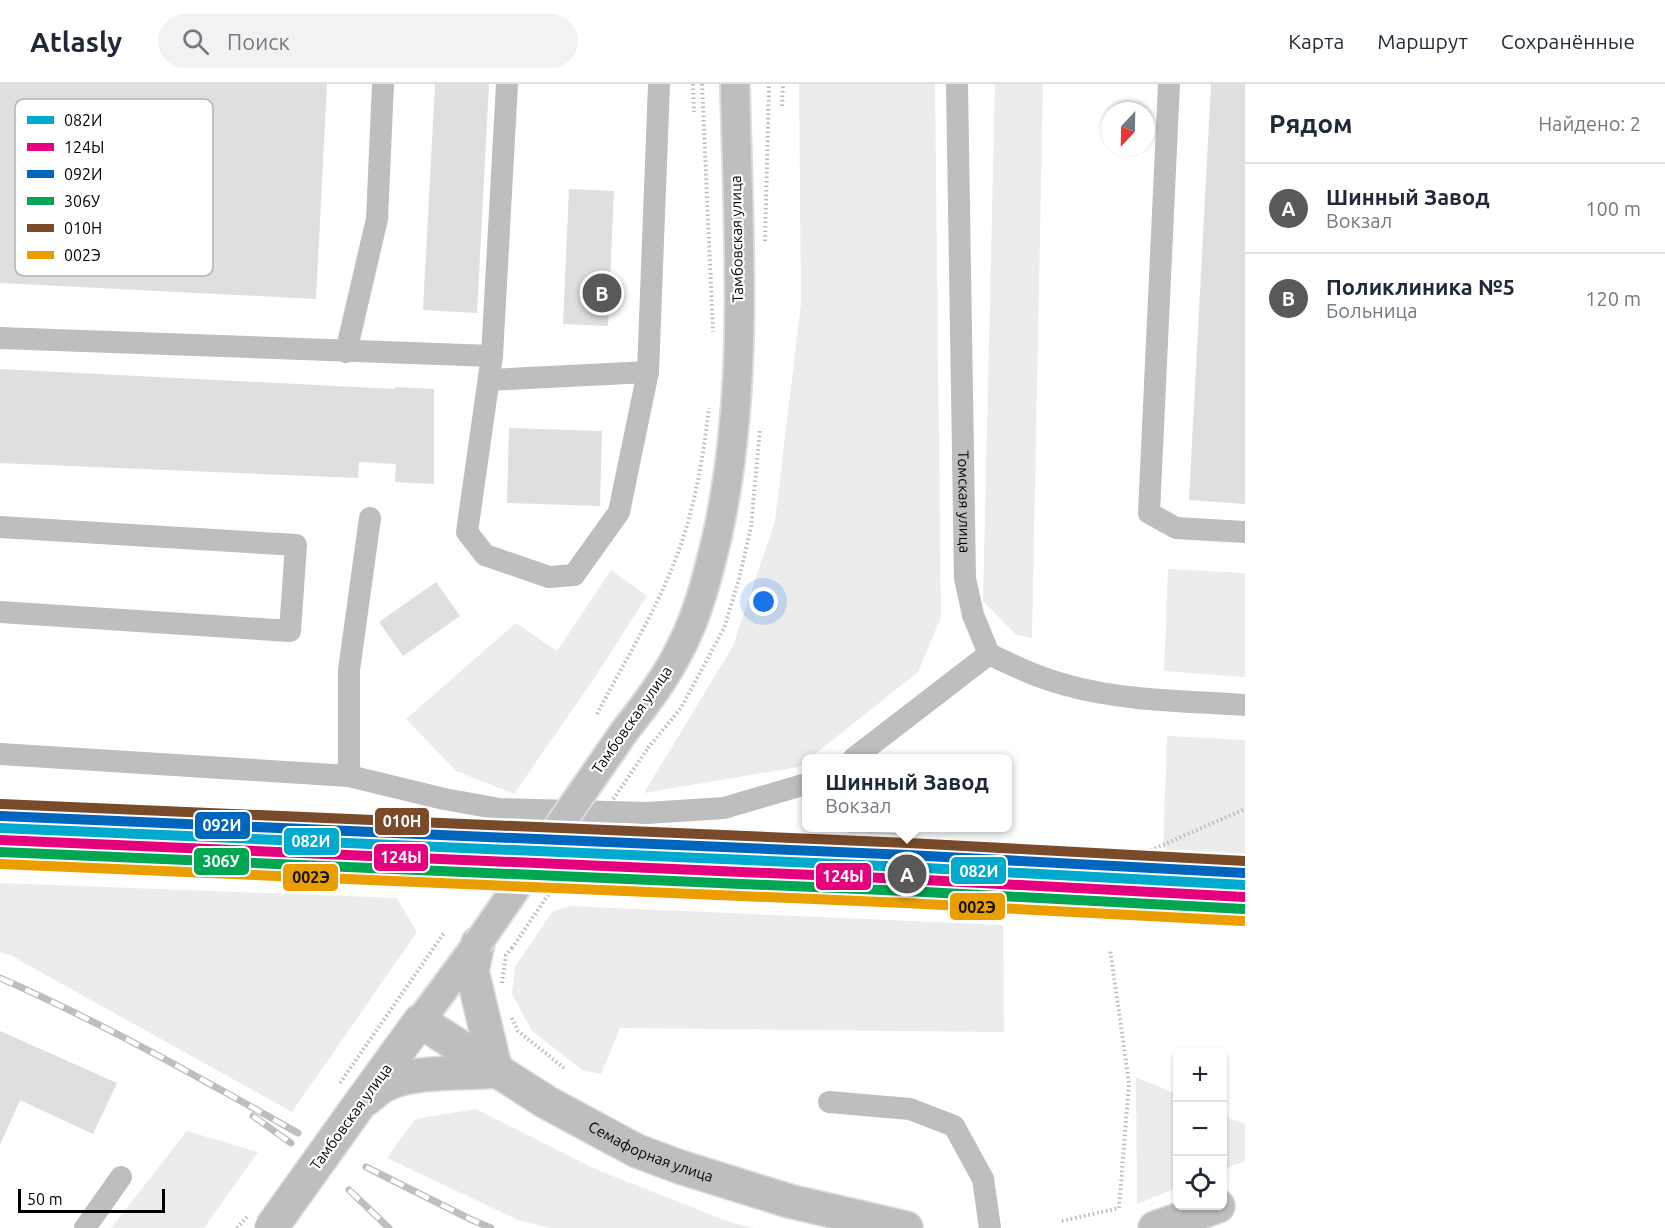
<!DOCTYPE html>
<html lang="ru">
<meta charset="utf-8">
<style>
:root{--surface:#fff;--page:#f2f2f3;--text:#1f2937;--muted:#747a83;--line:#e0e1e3;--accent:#595959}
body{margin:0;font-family:Ubuntu,sans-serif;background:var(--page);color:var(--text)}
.controls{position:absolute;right:18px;bottom:18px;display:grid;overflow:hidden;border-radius:9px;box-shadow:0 2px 4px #0004}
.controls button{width:54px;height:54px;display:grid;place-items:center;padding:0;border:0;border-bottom:2px solid var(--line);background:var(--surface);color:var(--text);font:30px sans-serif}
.compass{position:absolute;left:1101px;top:18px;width:54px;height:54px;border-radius:50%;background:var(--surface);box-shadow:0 2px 4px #0004;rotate:202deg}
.scale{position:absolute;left:18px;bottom:15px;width:147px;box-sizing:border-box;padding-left:6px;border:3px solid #000;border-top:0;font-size:16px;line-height:21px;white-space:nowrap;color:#000;-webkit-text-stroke:4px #fff;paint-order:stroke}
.you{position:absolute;left:764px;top:518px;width:21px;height:21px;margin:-15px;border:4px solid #fff;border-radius:50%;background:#1a73e8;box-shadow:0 0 0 9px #1a73e833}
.badge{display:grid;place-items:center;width:39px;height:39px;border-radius:50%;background:var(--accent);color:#fff;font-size:20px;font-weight:700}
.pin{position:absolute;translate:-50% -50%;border:3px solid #fff;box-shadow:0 2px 6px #0006}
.popup{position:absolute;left:802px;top:670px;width:210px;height:78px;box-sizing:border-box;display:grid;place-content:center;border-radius:9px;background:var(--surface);filter:drop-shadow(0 2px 4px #0005);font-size:20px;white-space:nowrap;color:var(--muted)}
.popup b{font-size:22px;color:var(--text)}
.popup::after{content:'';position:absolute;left:50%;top:100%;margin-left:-12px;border:12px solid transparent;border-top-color:var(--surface)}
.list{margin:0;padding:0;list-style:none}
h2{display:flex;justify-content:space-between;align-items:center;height:78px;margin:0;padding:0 24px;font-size:26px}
h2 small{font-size:20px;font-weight:400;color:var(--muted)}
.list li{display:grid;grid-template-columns:39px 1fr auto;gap:18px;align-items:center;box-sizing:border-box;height:90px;padding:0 24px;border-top:2px solid var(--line)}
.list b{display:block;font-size:22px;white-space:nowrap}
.list p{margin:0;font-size:20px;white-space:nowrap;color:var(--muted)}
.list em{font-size:20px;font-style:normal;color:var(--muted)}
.icon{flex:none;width:33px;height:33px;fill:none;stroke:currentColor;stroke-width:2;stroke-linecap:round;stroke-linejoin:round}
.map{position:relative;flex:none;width:1245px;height:1144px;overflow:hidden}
header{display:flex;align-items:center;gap:36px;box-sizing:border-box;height:84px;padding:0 30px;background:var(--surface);border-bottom:2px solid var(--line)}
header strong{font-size:28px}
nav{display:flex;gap:33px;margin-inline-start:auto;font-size:21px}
.search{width:420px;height:54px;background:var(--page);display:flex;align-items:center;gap:15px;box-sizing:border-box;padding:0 21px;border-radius:33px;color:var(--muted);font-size:22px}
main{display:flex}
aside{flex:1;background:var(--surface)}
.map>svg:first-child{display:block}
.green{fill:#ececec}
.building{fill:#dfdfdf}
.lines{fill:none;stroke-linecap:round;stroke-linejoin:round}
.major-casing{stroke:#dbdbdb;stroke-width:32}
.highway-casing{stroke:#dbdbdb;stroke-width:36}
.path{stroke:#b9b9b9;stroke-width:4;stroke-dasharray:1.5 3;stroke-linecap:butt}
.minor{stroke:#bebebe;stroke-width:22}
.major{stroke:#bebebe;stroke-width:28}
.highway{stroke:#bebebe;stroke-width:33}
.rail-casing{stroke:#bebebe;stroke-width:7}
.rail{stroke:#fff;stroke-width:4.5;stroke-dasharray:14;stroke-linecap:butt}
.major-bridge-casing{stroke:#dbdbdb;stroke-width:32;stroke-linecap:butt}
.highway-bridge-casing{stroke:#dbdbdb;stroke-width:36;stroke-linecap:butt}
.path-bridge{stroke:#b9b9b9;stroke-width:4;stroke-dasharray:1.5 3;stroke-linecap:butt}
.major-bridge{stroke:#bebebe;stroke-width:28}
.highway-bridge{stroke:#bebebe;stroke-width:33}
.rail-1-casing{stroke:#fff;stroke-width:15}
.rail-2-casing{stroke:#fff;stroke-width:15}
.rail-3-casing{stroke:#fff;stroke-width:15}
.rail-4-casing{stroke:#fff;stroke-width:15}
.rail-5-casing{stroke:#fff;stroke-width:15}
.rail-6-casing{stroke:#fff;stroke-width:15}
.rail-1{stroke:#00a9ce;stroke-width:10}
.rail-2{stroke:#e5007d;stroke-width:10}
.rail-3{stroke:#0065bd;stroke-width:10}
.rail-4{stroke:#00a651;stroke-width:10}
.rail-5{stroke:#7a4b2a;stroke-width:10}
.rail-6{stroke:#eb9e00;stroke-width:10}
.labels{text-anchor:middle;stroke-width:4.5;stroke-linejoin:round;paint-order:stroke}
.street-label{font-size:15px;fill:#000;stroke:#fff}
.key{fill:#fff;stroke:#b2b2b2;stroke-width:1.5}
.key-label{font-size:16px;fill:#000}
.line-badge{stroke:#fff;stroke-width:2}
.badge-label{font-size:16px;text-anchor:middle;font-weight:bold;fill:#fff}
.pale-badge-label{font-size:16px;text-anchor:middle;font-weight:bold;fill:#111}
</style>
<header>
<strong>Atlasly</strong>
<div class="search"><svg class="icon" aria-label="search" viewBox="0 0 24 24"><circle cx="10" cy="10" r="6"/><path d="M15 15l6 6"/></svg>Поиск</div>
<nav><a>Карта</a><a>Маршрут</a><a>Сохранённые</a></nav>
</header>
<main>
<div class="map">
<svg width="1245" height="1144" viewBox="0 0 1245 1144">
<rect width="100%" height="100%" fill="#fff"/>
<g class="green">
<path d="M799,0H935L941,533L918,588L810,674H806V677L799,683L644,709L733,562L775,437L801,219Z"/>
<path d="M995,0H1043L1032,554L1015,550L983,517Z"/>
<path d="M1168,485L1245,489V593L1164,587Z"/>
<path d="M611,486L647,512L595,593L514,710L456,687L406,635L516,539L557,567Z"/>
<path d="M1167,652L1245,656V772L1163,768Z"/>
<path d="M0,799L397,814L417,848L292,1028L12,872L0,868Z"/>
<path d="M569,822L1003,841L1004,948L620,944L601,990L584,987L532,947L512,910L515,883L552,828Z"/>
<path d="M1136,993L1178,1011L1177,1104L1137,1120Z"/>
<path d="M476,1025L595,1085L729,1138L755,1144H550L518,1136L387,1074L415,1035Z"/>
<path d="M1222,1031L1245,1040V1077L1223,1086Z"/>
<path d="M187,1047L258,1068L204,1144H111Z"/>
</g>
<g class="building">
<path d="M0,0H327L316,215L0,199Z"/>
<path d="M435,0H489L477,229L423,226Z"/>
<path d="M1211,0H1245V420L1189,416Z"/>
<path d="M569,105L614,107L608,242L563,240Z"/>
<path d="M0,285L395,305V303L434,305V400L395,398L396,380L359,378L358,394L0,379Z"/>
<path d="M509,344L602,347L600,422L507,419Z"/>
<path d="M436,498L460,532L403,572L379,538Z"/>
<path d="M848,747L916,750V775L847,772Z"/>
<path d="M0,947L117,999L93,1050L20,1016L0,1061Z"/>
</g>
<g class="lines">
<g class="major-casing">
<g id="major">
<path d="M624,648C645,621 667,593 682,561C699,528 708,490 717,453C750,305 738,150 735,0"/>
<path d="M420,937L478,859"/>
</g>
</g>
<g class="highway-casing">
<g id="highway">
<path d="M478,859L472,887L496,987"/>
<path d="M366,1015C372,1011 378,1004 385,1001C414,986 463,990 496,987"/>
<path id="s2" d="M359,1021L420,937L546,1018L637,1067L680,1083L789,1117L906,1144"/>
<path d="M1155,1144L1218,1122"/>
</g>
</g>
<g class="path">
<path d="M693,0L694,28"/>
<path d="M702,0L713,248"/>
<path d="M782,22L783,0"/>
<path d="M765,157L769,0"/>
<path d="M597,630C624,578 657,526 677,471C695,424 703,374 709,324"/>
<path d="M648,664L681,624L724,544L739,495L751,443L760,344"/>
<path d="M1126,777L1245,725"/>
<path d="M502,899L506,871L512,864"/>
<path d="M512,934L518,947L564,984"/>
<path d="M340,999L444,849"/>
<path d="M1062,1137L1119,1124L1129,999L1110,865"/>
<path d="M237,1144L247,1133"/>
</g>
<g class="minor">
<path d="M507,0L492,272L467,448L485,471L549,493L574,491L619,428L648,288L659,0"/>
<path id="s1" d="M957,0L965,494L973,531L989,570C1014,582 1039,594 1066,601C1122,617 1187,617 1245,621"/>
<path d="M1169,0L1149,429L1176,444L1245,448"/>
<path d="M0,254L492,272"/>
<path d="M346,268L377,135L383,0"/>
<path d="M489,296L648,288"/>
<path d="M0,443L296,461L290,547L0,528"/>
<path d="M0,670L349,692L444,715L500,725L647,729L724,724L806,700"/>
<path d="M854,674L989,570"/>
<path d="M349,692V586L370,434"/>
<path d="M829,1018L910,1025L954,1042L983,1095L990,1144"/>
<path d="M85,1144L121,1093"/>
</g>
<use href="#major" class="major"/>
<use href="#highway" class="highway"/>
<g class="rail-casing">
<g id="rail">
<path d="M0,780L472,801"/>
<path d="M559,804L865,816L1100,831L1245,837"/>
<path d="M0,894C103,939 200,994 298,1049"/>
<path d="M253,1032L291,1059"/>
<path d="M366,1083L472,1136L491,1144"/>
<path d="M349,1106L389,1144"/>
</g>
</g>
<use href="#rail" class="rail"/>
<g class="major-bridge-casing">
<path id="major-bridge" d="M478,859L624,648"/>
</g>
<g class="highway-bridge-casing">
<path id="highway-bridge" d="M271,1144L359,1021"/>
</g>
<path class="path-bridge" d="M512,864L648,664"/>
<use href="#major-bridge" class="major-bridge"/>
<use href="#highway-bridge" class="highway-bridge"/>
<g class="rail-1-casing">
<path id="rail-1" d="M0,744L907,783L1245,801"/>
</g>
<g class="rail-2-casing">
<path id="rail-2" d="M0,756L906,795L1244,813"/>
</g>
<g class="rail-3-casing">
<path id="rail-3" d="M1,732L908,771L1245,789"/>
</g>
<g class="rail-4-casing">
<path id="rail-4" d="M0,768L906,807L1244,825"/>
</g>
<g class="rail-5-casing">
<path id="rail-5" d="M1,720L908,759L1245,777"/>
</g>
<g class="rail-6-casing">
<path id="rail-6" d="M0,780L905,819L1243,837"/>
</g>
<use href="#rail-1" class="rail-1"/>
<use href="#rail-2" class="rail-2"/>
<use href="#rail-3" class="rail-3"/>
<use href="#rail-4" class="rail-4"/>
<use href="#rail-5" class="rail-5"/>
<use href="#rail-6" class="rail-6"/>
</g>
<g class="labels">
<g class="street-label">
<text transform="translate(737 155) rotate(-91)" y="5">Тамбовская улица</text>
<text dy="5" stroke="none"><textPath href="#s1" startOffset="418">Томская улица</textPath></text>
<text transform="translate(632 636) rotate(-55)" y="5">Тамбовская улица</text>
<text transform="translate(351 1033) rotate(-54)" y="5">Тамбовская улица</text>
<text dy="5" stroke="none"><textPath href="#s2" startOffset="370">Семафорная улица</textPath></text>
</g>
</g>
<rect x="15" y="15" width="198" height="177" rx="9" class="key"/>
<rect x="27" y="32" width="27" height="8" fill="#00a9ce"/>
<rect x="27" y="59" width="27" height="8" fill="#e5007d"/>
<rect x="27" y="86" width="27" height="8" fill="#0065bd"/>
<rect x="27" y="113" width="27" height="8" fill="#00a651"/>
<rect x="27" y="140" width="27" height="8" fill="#7a4b2a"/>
<rect x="27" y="167" width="27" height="8" fill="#eb9e00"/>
<g class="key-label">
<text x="64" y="42">082И</text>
<text x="64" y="69">124Ы</text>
<text x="64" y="96">092И</text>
<text x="64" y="123">306У</text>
<text x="64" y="150">010Н</text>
<text x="64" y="177">002Э</text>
</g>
<g class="line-badge">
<rect x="374" y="723" width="56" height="29" rx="6" fill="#7a4b2a"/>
<rect x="194" y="727" width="57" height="29" rx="6" fill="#0065bd"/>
<rect x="283" y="743" width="57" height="29" rx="6" fill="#00a9ce"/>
<rect x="373" y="759" width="56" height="29" rx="6" fill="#e5007d"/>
<rect x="193" y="763" width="57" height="29" rx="6" fill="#00a651"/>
<rect x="950" y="772" width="57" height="29" rx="6" fill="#00a9ce"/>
<rect x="815" y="778" width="57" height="29" rx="6" fill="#e5007d"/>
<rect x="282" y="779" width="57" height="29" rx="6" fill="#eb9e00"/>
<rect x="949" y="808" width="57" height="29" rx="6" fill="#eb9e00"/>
</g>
<g class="badge-label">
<text x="402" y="743">010Н</text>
<text x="222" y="747">092И</text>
<text x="311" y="763">082И</text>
<text x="401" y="779">124Ы</text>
<text x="221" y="783">306У</text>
<text x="979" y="793">082И</text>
<text x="843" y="798">124Ы</text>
</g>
<g class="pale-badge-label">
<text x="311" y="799">002Э</text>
<text x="977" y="829">002Э</text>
</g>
</svg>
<div class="controls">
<button>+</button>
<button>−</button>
<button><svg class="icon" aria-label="locate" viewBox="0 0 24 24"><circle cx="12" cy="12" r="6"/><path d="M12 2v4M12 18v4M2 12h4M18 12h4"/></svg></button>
</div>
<svg class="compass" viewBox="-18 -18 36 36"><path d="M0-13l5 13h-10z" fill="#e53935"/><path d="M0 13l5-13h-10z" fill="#747a83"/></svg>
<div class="scale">50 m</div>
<div class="you"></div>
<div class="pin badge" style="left:907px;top:790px">A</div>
<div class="popup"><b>Шинный Завод</b>Вокзал</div>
<div class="pin badge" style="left:602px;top:209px">B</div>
</div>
<aside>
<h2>Рядом<small>Найдено: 2</small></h2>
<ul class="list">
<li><span class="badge">A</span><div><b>Шинный Завод</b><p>Вокзал</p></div><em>100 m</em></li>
<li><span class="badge">B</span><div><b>Поликлиника №5</b><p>Больница</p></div><em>120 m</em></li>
</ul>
</aside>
</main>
